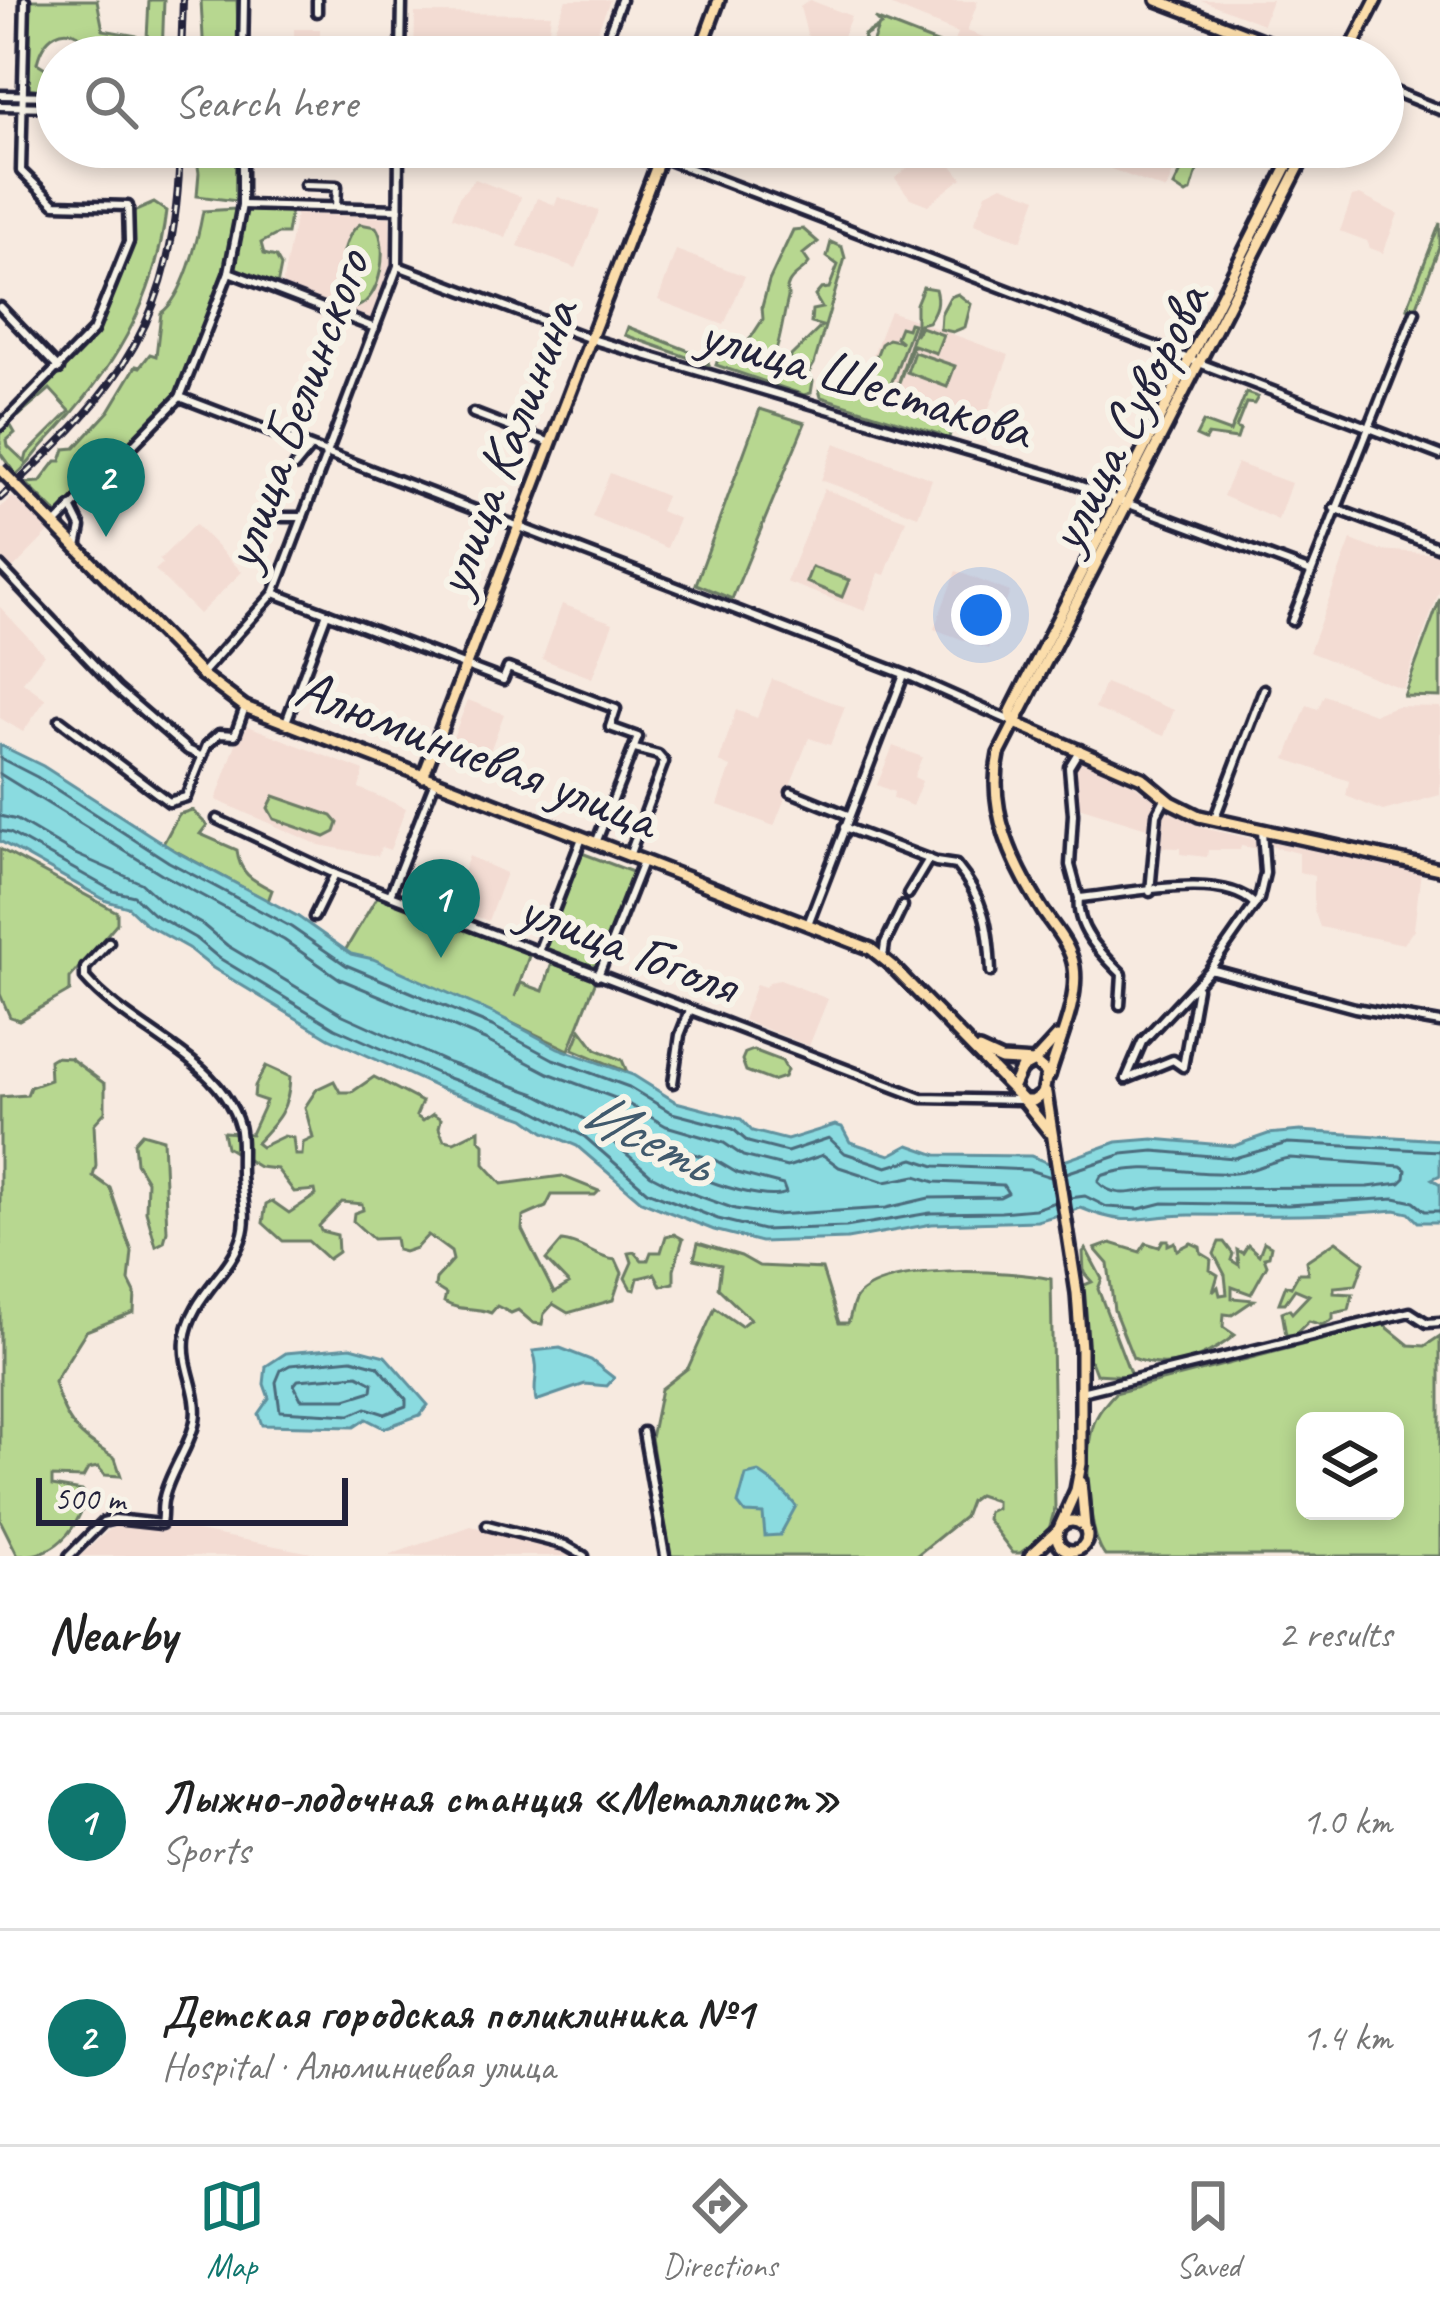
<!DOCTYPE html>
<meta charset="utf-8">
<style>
:root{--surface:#fff;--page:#f2f2f2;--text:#222;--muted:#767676;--line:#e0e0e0;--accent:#0f766e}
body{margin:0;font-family:Caveat,sans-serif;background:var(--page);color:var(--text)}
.controls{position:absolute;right:36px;bottom:36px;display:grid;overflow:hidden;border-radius:18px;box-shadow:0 6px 18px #0003}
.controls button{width:108px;height:108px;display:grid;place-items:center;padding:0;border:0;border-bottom:3px solid var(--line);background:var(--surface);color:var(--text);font:60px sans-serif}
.scale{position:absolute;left:36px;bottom:30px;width:312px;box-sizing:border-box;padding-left:12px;border:6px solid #22223b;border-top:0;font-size:33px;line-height:42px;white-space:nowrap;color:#22223b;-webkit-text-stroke:9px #f7f3e8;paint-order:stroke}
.you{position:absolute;left:981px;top:615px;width:42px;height:42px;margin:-30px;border:9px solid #fff;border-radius:50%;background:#1a73e8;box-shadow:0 0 0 18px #1a73e833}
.badge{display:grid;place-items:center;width:78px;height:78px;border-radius:50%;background:var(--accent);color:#fff;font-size:39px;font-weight:700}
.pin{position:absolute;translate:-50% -99px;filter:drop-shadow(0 3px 6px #0008)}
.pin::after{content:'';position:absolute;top:63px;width:42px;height:36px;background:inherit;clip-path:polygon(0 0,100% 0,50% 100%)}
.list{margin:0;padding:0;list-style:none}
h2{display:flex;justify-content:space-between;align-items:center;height:156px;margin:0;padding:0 48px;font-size:51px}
h2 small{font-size:39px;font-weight:400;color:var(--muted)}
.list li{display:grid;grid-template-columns:78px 1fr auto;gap:36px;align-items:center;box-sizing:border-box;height:216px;padding:0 48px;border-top:3px solid var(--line)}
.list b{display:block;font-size:45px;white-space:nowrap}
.list p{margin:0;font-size:39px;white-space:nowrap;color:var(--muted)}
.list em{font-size:39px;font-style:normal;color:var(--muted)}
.icon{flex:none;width:66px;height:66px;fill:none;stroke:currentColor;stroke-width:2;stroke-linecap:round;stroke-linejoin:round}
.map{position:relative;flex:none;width:1440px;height:1556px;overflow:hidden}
.search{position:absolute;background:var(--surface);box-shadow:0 6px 18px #0003;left:36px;right:36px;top:36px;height:132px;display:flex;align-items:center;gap:30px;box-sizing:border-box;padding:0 42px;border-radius:66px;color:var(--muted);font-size:45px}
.sheet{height:588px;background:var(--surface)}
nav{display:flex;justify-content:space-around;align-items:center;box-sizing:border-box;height:168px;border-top:3px solid var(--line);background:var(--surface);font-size:33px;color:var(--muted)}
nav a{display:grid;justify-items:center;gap:6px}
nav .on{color:var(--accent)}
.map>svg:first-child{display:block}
.built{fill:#f3dcd3}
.green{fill:#b7d790;stroke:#6c7c66;stroke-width:3;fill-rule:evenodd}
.water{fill:#8adbe0;stroke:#60919e;stroke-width:3}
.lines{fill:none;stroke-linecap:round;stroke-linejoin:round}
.shore{stroke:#4c6c7d;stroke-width:3}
.minor-casing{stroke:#22223b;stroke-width:15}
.major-casing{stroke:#22223b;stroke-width:18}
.minor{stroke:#f7f3e8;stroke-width:6}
.major{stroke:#fbddab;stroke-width:9}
.rail-casing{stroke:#22223b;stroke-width:8}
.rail{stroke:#f7f3e8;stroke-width:3;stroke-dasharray:9;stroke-linecap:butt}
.major-bridge-casing{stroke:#22223b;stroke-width:18;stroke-linecap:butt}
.major-bridge{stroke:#fbddab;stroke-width:9}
.labels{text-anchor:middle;stroke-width:12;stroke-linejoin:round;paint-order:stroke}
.street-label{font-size:57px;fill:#22223b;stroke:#f7f3e8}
.water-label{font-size:60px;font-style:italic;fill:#415a6d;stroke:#f7f3e8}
</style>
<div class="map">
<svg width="1440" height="1556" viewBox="0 0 1440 1556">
<rect width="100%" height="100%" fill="#f7eae0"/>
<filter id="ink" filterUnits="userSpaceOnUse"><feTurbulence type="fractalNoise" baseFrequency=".00833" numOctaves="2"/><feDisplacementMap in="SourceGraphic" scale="24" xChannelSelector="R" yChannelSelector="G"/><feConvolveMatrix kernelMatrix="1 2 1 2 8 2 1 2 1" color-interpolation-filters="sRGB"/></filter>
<g filter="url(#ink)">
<g class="built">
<path d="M566,0H610L587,57H414L415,13L551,14L549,30L553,32Z"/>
<path d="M810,0L851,16L835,57H813L800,7Z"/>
<path d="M894,0L978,1L967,31L1029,54L1028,57H949L958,33L892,6Z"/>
<path d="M1201,0H1272L1263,24Z"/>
<path d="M294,29H320V57H277V44L294,41Z"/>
<path d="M1120,147H1183L1166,190L1111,169Z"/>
<path d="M943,154L962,178L928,205L910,198L895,178L921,156Z"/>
<path d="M475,179L521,197L506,238L452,217L459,197Z"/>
<path d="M1002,185L1037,198L1021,241L974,224L986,193Z"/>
<path d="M1360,195L1398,214L1383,253L1370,248L1367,241L1340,231L1352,197Z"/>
<path d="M558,197L599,211L576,268L518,246L537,198L555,205Z"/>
<path d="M296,214L390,217L391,267L370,319L282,286Z"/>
<path d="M676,250L745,276L724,325L658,300Z"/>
<path d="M890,311L1009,355L982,427L968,423L965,414L955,411L953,418L860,388Z"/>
<path d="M835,443L932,479L918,516L821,480Z"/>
<path d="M1237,463L1291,483L1278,520L1223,496Z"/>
<path d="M610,473L666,496L660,511L679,519L667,548L592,517Z"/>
<path d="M824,489L906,520L885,575L879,573L865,611L786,582Z"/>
<path d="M13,497L50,531L0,582V508Z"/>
<path d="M195,524L242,572L199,614L155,570L162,564L159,560Z"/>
<path d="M1351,540L1378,550L1440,554V590L1403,689L1309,652Z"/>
<path d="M956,571L1010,592L988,649L934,629Z"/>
<path d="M562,604L613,623L592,678L542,659Z"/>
<path d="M0,607L44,654L23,682L46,699L23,732L0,718Z"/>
<path d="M772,679L845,707L830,745L809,738L774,826L718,805L731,767L719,762L736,710L757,718Z"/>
<path d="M1105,683L1174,710L1164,736L1095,709Z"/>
<path d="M1324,695L1374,714L1397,706L1440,707V795L1383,811L1346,796L1349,781L1286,759L1307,705L1318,709Z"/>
<path d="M468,700L504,714L487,759L450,745Z"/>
<path d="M243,724L364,771L359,788L406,808L390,850L381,847L378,856L319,845L216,800Z"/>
<path d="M893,746L922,757L914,777L922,781L912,806L893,798L894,792L877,785Z"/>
<path d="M1073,754L1116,772L1170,811L1203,828L1258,840V849L1241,846L1240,850H1208L1207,857L1180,854V848L1147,847V828L1075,806Z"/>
<path d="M1266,840L1383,866L1385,863L1421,871L1414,929L1404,944L1320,927L1314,910V876L1299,872V853L1265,845Z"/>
<path d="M469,856L506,873L488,921L450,906Z"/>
<path d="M780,980L828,999L809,1046L743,1020L756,984L765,987L769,982Z"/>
<path d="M118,1522L159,1530L167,1525L327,1556H80Z"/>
<path d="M471,1526L551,1544L569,1556H387Z"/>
</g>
<g class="green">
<path d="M29,0H97L103,30L137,36L87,42C64,19 43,37 37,63L57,75V92L28,88Z"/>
<path d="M149,0H164L162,57H146Z"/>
<path d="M201,0H237L239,57H204Z"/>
<path d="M875,19L947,47L946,50L933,45L937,57L932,49L928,57H867L878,28L865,36L861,57L864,35L881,25Z"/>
<path d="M195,147H238L237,201L197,196L199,173Z"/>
<path d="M1188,157L1200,161L1191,191L1186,194L1174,186Z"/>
<path d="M154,203L166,211C155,304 112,373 47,441C36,452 30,464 16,475L0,453V429L8,421L15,433L7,440L8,446L25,462L27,454L70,411L50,389L19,416L16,413C81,352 124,307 131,213Z"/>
<path d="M236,209L291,210L287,234H278L261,243L264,254L276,257L281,266L277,286L225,267L177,396L57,514L26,483L40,482L56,461H61L65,449L75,448L109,411L136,366L140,367L150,354L156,356L161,313C184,297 198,239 203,211Z"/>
<path d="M1440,223V245L1415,311L1407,308Z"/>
<path d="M360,224L376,227C389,246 381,299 357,307L342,299C337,278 342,236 360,224Z"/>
<path d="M803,229L818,242L803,254L809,263C803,272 794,274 789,283C783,296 791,289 787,302C782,322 780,348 769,366H790L791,356L822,326L811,323L812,310L822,308L815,296L821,289L829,288L838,265L827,257L831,242L842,247L845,258L814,364L808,374L813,381L811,393L804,395L716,365L720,353L740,359L749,354L746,345L763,319L762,307L769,281L793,230Z"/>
<path d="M923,287L935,289C939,302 936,310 928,322L919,324L916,335L921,327L943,335L936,353L913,345L898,385L916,325V304Z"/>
<path d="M958,294L971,304L965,327L953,332L940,329L941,314L950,297Z"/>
<path d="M909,323L913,324L891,384L883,391L875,390L868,377L881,344L888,339L902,342L896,337L900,327L907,329Z"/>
<path d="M628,327L707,358L709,365L625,335Z"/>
<path d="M914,352L955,366L947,387L907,372Z"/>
<path d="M827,381L953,418L948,443L939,434L821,397L819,390Z"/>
<path d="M1246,393L1258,397L1254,404L1246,403L1236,428L1240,430L1237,439L1208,435L1205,440L1196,436L1203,422L1230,432Z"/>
<path d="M760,409L805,423L732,599L696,584Z"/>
<path d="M812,567L849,580L842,597L806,582Z"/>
<path d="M1440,599V697L1404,696Z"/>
<path d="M274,796L332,816L338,823L335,832L325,837L274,819L268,808Z"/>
<path d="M192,810L207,825L200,834L237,850C239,873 252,880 272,890L268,901L163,844L179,814Z"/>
<path d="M0,849L117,912V923L70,978V991L19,1020L10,1017L0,994Z"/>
<path d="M579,852L635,873L598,972L542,951Z"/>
<path d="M378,895L530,953L515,997L521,983L543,991L552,963L596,980L569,1050L506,1020L343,954Z"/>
<path d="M581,1029L596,1049L622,1060L627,1072L573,1049Z"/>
<path d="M753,1050L782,1061L787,1070L784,1077L772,1081L746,1071L742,1060L745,1053Z"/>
<path d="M54,1057L70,1058L105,1084V1112L94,1124L96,1166L93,1176L110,1188L132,1252L129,1281L135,1293L134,1312L86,1331L54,1382C66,1425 77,1435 115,1458L121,1476L105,1475L98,1467L88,1469L83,1478L52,1477V1486L82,1491L87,1497C75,1533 55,1556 18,1556L0,1520V1097L27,1095L30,1087L50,1080L49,1060Z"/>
<path d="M266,1066L290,1077C289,1109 277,1121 256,1143L261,1147L284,1136L293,1138L295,1155H302L303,1143L313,1138L305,1107L317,1089L334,1081L340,1092H352L374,1077L422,1102L416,1116L423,1121L433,1114L441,1119L439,1128L444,1140L454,1142L479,1130V1139L484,1144V1164L502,1184L562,1176L599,1191L595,1195H552L546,1207L523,1217L522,1230L554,1293L569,1284L546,1260L562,1241C583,1243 595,1258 616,1260L622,1273L613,1300L568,1313L553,1304L544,1314L542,1324L533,1323L518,1310L511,1313L497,1306L491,1313C474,1306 461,1312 444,1302L446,1294L435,1287L436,1279L453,1260L451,1252L428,1235L416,1248L404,1252L397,1250L395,1238L373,1239L353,1221L354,1213L363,1210L362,1204L342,1202L319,1226L321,1231L337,1235L338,1252L328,1259L308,1241H283L263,1223L266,1204L272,1201L289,1213L316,1195L315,1190L294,1192L277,1169L259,1167L226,1147L223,1132L251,1134L266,1101L254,1097L255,1086Z"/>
<path d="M142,1133L163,1139L167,1231L164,1242L156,1246L146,1211L147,1181L136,1163L134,1142Z"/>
<path d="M674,1234L683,1239L674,1269V1283L661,1286L655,1274L638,1278L635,1290L631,1289L625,1278L632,1262L629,1253L635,1252L642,1260H648L651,1252H661L666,1236Z"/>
<path d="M1163,1240H1168V1245L1175,1242L1177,1250L1191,1243L1200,1247L1201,1253L1211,1259L1210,1270L1218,1275L1213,1292L1218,1287L1220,1295L1227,1294L1225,1275L1214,1254L1219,1242H1224L1233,1254L1231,1260L1239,1265L1237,1250L1243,1253L1248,1245L1259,1255L1264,1242L1271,1246L1269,1256L1264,1257L1267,1265L1251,1294L1232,1287V1298L1254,1300L1232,1315L1224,1314L1223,1327L1235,1335C1206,1358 1170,1373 1133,1358L1114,1310L1108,1264L1095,1249L1111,1243L1140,1252L1146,1243L1159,1247Z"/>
<path d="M1336,1241L1364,1262L1356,1285L1334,1287V1293L1353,1294L1349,1310L1333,1313V1319L1322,1325L1309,1321L1294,1335H1286L1282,1312L1289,1309L1292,1313L1309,1295L1295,1289L1285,1303H1279L1286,1285L1291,1287L1299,1273H1308L1306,1261Z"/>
<path d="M698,1243L741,1256L759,1266L822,1269L839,1323H848C851,1316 852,1303 857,1297C885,1263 1011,1270 1051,1279L1055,1508L1048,1533L1020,1553H1013L987,1519L988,1512L996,1508V1501L978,1495L970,1501L964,1517L916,1556H670L651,1438L661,1389L688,1368L715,1308L741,1326L750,1319L718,1288L721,1265L694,1259Z"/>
<path d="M1086,1249L1102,1279L1098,1289L1130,1373L1128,1376L1096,1374L1091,1361H1087L1082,1286L1092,1282L1084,1273L1083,1252Z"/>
<path d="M1383,1324L1409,1345L1425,1346L1440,1336V1556H1105C1088,1534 1085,1461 1091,1434C1094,1417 1103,1406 1115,1393ZM1305,1421H1395V1511H1305Z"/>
</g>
<g class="water">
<path d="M0,745L43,766L175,851L297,916L351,954L373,959L497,1015L558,1048L633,1075L676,1102L741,1119L752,1131L787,1140L835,1125L842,1127L850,1142L890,1155L909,1145L937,1155L1031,1156L1053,1165L1117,1142L1153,1139L1234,1146L1268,1134L1300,1131L1440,1140V1175L1432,1179L1440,1184V1222H1418L1409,1213L1395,1210C1325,1217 1260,1215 1190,1215C1140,1215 1131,1229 1081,1208L1037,1221L932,1224L847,1239L761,1242L714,1230L641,1201L577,1146L544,1132L525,1118L439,1088L329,1038L213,968L188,948L147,925L128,907L107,901L0,841Z"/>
<path d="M351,1347L385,1356L428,1405L420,1415L384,1428L366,1419L354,1427L262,1425L258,1414L269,1398L264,1384L266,1366L286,1353Z"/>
<path d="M560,1348L591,1360L614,1378L607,1386L585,1384L536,1401C532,1381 541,1372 533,1351Z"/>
<path d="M758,1472C772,1481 786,1493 796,1506L780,1535L765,1536L763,1514L745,1513L738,1504L746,1475Z"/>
</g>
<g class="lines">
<g class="shore">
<path d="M0,758L37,777L169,862L291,927L346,965L492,1026L553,1059L629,1087L672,1113L733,1129L748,1142L787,1152L829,1138L845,1153L887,1167L914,1159L935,1166L1029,1170L1051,1177"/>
<path d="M0,774L162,874L284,940L340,979L485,1040L548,1073L623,1101L666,1126L724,1143L743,1156L787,1167L823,1155L839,1167L885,1182L916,1176L935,1182L1003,1185L1008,1193L1000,1197L929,1198L886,1208L774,1215L735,1209L674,1187L651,1175L590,1122L536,1094L449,1063L343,1015L228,946L203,925L161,901L141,883L73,853L17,820L0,816"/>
<path d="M0,831L10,833L113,891L134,896L153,914L195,938L219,958L335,1028L443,1076L530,1108L585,1137L647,1191L718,1219L763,1230L846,1227L930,1213L1001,1212L1035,1209L1055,1202"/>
<path d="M660,1144L715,1160L737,1173L783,1185L786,1193C762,1205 673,1171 653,1153V1145Z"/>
<path d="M1290,1158L1401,1166L1406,1170L1405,1178L1400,1183L1368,1187L1163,1188C1139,1189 1117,1202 1098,1182L1101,1176C1147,1160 1189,1176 1235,1173C1255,1172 1270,1160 1290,1158Z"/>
<path d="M1066,1173L1123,1154L1154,1151L1234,1158L1288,1143L1440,1151"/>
<path d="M1070,1198L1085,1196L1107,1207L1139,1209L1163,1203L1288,1205L1395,1198L1414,1202L1425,1211H1440"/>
<path d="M352,1359L378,1366L406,1399V1406L385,1414L366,1408L350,1415L280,1411L276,1382L281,1370L290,1365Z"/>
<path d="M358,1375L373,1383L372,1391L346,1399H301L294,1385L298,1380Z"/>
</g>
<g class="minor-casing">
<g id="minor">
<path d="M317,12V0"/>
<path d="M243,57L244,0"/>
<path d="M401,57L402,0"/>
<path d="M600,57L621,0"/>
<path d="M1383,87L1440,110"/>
<path d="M0,95L57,96"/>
<path d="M0,106L57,107"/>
<path d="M634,147L1440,455"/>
<path d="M305,185L337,186L336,207"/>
<path d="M242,205L399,209"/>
<path d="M398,266L591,339L1054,476L1311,572"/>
<path d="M229,272L375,328"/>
<path d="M0,307L59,369"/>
<path d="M180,397L914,678L1013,722"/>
<path d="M473,413L551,443"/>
<path d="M0,426L93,331L129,242L128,206L55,204L21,171L25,0"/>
<path d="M295,466L309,449"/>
<path d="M71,507L81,527L77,547"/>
<path d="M1334,508L1440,548"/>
<path d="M282,517H303"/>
<path d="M55,525L180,397L229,272L242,205V147"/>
<path d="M0,566L117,689L188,750L201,756"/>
<path d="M274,593L503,680L508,668L616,709L610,727L638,737L596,843"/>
<path d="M1292,621L1415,312"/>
<path d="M201,674L274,593L398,266L399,147"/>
<path d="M60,720L169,802L186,797L207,745L219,734L235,735L245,707"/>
<path d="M286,722L327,613"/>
<path d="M1080,749L1069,767L1073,814L1070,865L1079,898C1122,895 1225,870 1255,905"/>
<path d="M791,792L848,815"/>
<path d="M217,819L335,874L922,1098L1021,1100"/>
<path d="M1214,820L1264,689"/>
<path d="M844,827L936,862L956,865C985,900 989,927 991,972"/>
<path d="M629,856L664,762L658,755L635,749"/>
<path d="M1150,892L1157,814L1166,797"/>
<path d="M908,894L929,859"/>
<path d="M390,895L435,781"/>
<path d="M1079,898C1075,929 1102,954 1122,974L1120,1005"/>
<path d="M314,917L335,874"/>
<path d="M808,924L904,675"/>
<path d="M538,952L582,838"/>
<path d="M883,957L885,943L903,906"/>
<path d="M1210,969L1355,1008L1440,1023"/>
<path d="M598,976L643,862"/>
<path d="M1126,1079L1142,1042L1210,969L1259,899L1265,873L1262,831"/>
<path d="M1126,1079L1173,1060L1183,1067L1197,988"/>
<path d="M673,1083L680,1035L690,1010"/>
<path d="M1081,1392L1410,1312L1427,1323L1440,1322"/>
<path d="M643,1432L665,1556"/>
<path d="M487,1525L565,1545L584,1556"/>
<path d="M69,1556L103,1522L115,1519L161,1524C163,1515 161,1505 164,1497C170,1471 190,1447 195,1421C200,1393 182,1368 185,1340C190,1297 229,1275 242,1237C249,1216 241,1194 241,1173C240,1139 246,1127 224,1095C192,1049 124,1023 85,978V968L109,942"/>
</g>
</g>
<g class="major-casing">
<g id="major">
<path d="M1157,0L1306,57"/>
<path d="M698,57L719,0"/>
<path d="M1347,57L1376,0"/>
<path d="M36,506L201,674L245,707L871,949L892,966L1024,1101H1033L1043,1094L1047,1073L1034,1062L1021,1069L1012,1088"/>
<path d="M1013,722L1010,713L1297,147"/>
<path d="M1013,722L1142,778L1171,802L1199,816L1440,869"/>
<path d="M423,777L664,147"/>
<path d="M979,1050L1001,1060L1034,1062L1057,1037"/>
<path d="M1049,1076C1058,1044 1079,1001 1074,967C1071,946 1055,929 1043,911C1013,864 987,810 999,754L1309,147"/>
<path d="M1046,1093L1077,1293L1081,1349V1464L1076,1490L1060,1526"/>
<path d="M1026,1103L1049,1132"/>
<path d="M1081,1482L1085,1528"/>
<circle cx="1072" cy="1536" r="15"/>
<path d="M1030,1556L1058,1530"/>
</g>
</g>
<use href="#minor" class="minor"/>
<use href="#major" class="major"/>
<g class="rail-casing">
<g id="rail">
<path d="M181,57L183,0"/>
<path d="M0,498C123,387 176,318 180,147"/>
</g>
</g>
<use href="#rail" class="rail"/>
<g class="major-bridge-casing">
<path id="major-bridge" d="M0,469L36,506"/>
</g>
<use href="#major-bridge" class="major-bridge"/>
</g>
</g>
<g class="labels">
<g class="street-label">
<text transform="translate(866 380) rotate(17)" y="20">улица Шестакова</text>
<text transform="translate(294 409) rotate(-70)" y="20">улица Белинского</text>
<text transform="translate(1126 417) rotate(-63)" y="20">улица Суворова</text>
<text transform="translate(504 447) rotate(-69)" y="20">улица Калинина</text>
<text transform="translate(477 752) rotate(21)" y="20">Алюминиевая улица</text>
<text transform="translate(629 945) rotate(21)" y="20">улица Гоголя</text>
</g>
<g class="water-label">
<text transform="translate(648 1135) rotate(26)" y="21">Исеть</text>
</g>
</g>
</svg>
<div class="controls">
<button><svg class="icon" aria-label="layers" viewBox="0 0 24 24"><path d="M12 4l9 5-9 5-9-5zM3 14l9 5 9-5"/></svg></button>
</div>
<div class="scale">500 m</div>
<div class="you"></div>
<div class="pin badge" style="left:441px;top:958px">1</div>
<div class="pin badge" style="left:106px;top:537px">2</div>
<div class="search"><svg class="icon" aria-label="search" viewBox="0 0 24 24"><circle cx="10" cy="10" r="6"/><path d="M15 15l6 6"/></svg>Search here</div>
</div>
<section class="sheet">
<h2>Nearby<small>2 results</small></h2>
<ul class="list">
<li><span class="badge">1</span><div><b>Лыжно-лодочная станция «Металлист»</b><p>Sports</p></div><em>1.0 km</em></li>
<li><span class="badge">2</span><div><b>Детская городская поликлиника №1</b><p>Hospital · Алюминиевая улица</p></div><em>1.4 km</em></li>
</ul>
</section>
<nav>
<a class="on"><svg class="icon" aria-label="map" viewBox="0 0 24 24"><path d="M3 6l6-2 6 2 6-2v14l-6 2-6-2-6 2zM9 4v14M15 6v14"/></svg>Map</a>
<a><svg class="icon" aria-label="directions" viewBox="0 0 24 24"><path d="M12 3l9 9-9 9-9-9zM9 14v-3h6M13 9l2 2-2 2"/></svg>Directions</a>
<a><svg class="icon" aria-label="saved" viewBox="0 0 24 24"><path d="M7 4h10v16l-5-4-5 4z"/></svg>Saved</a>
</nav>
